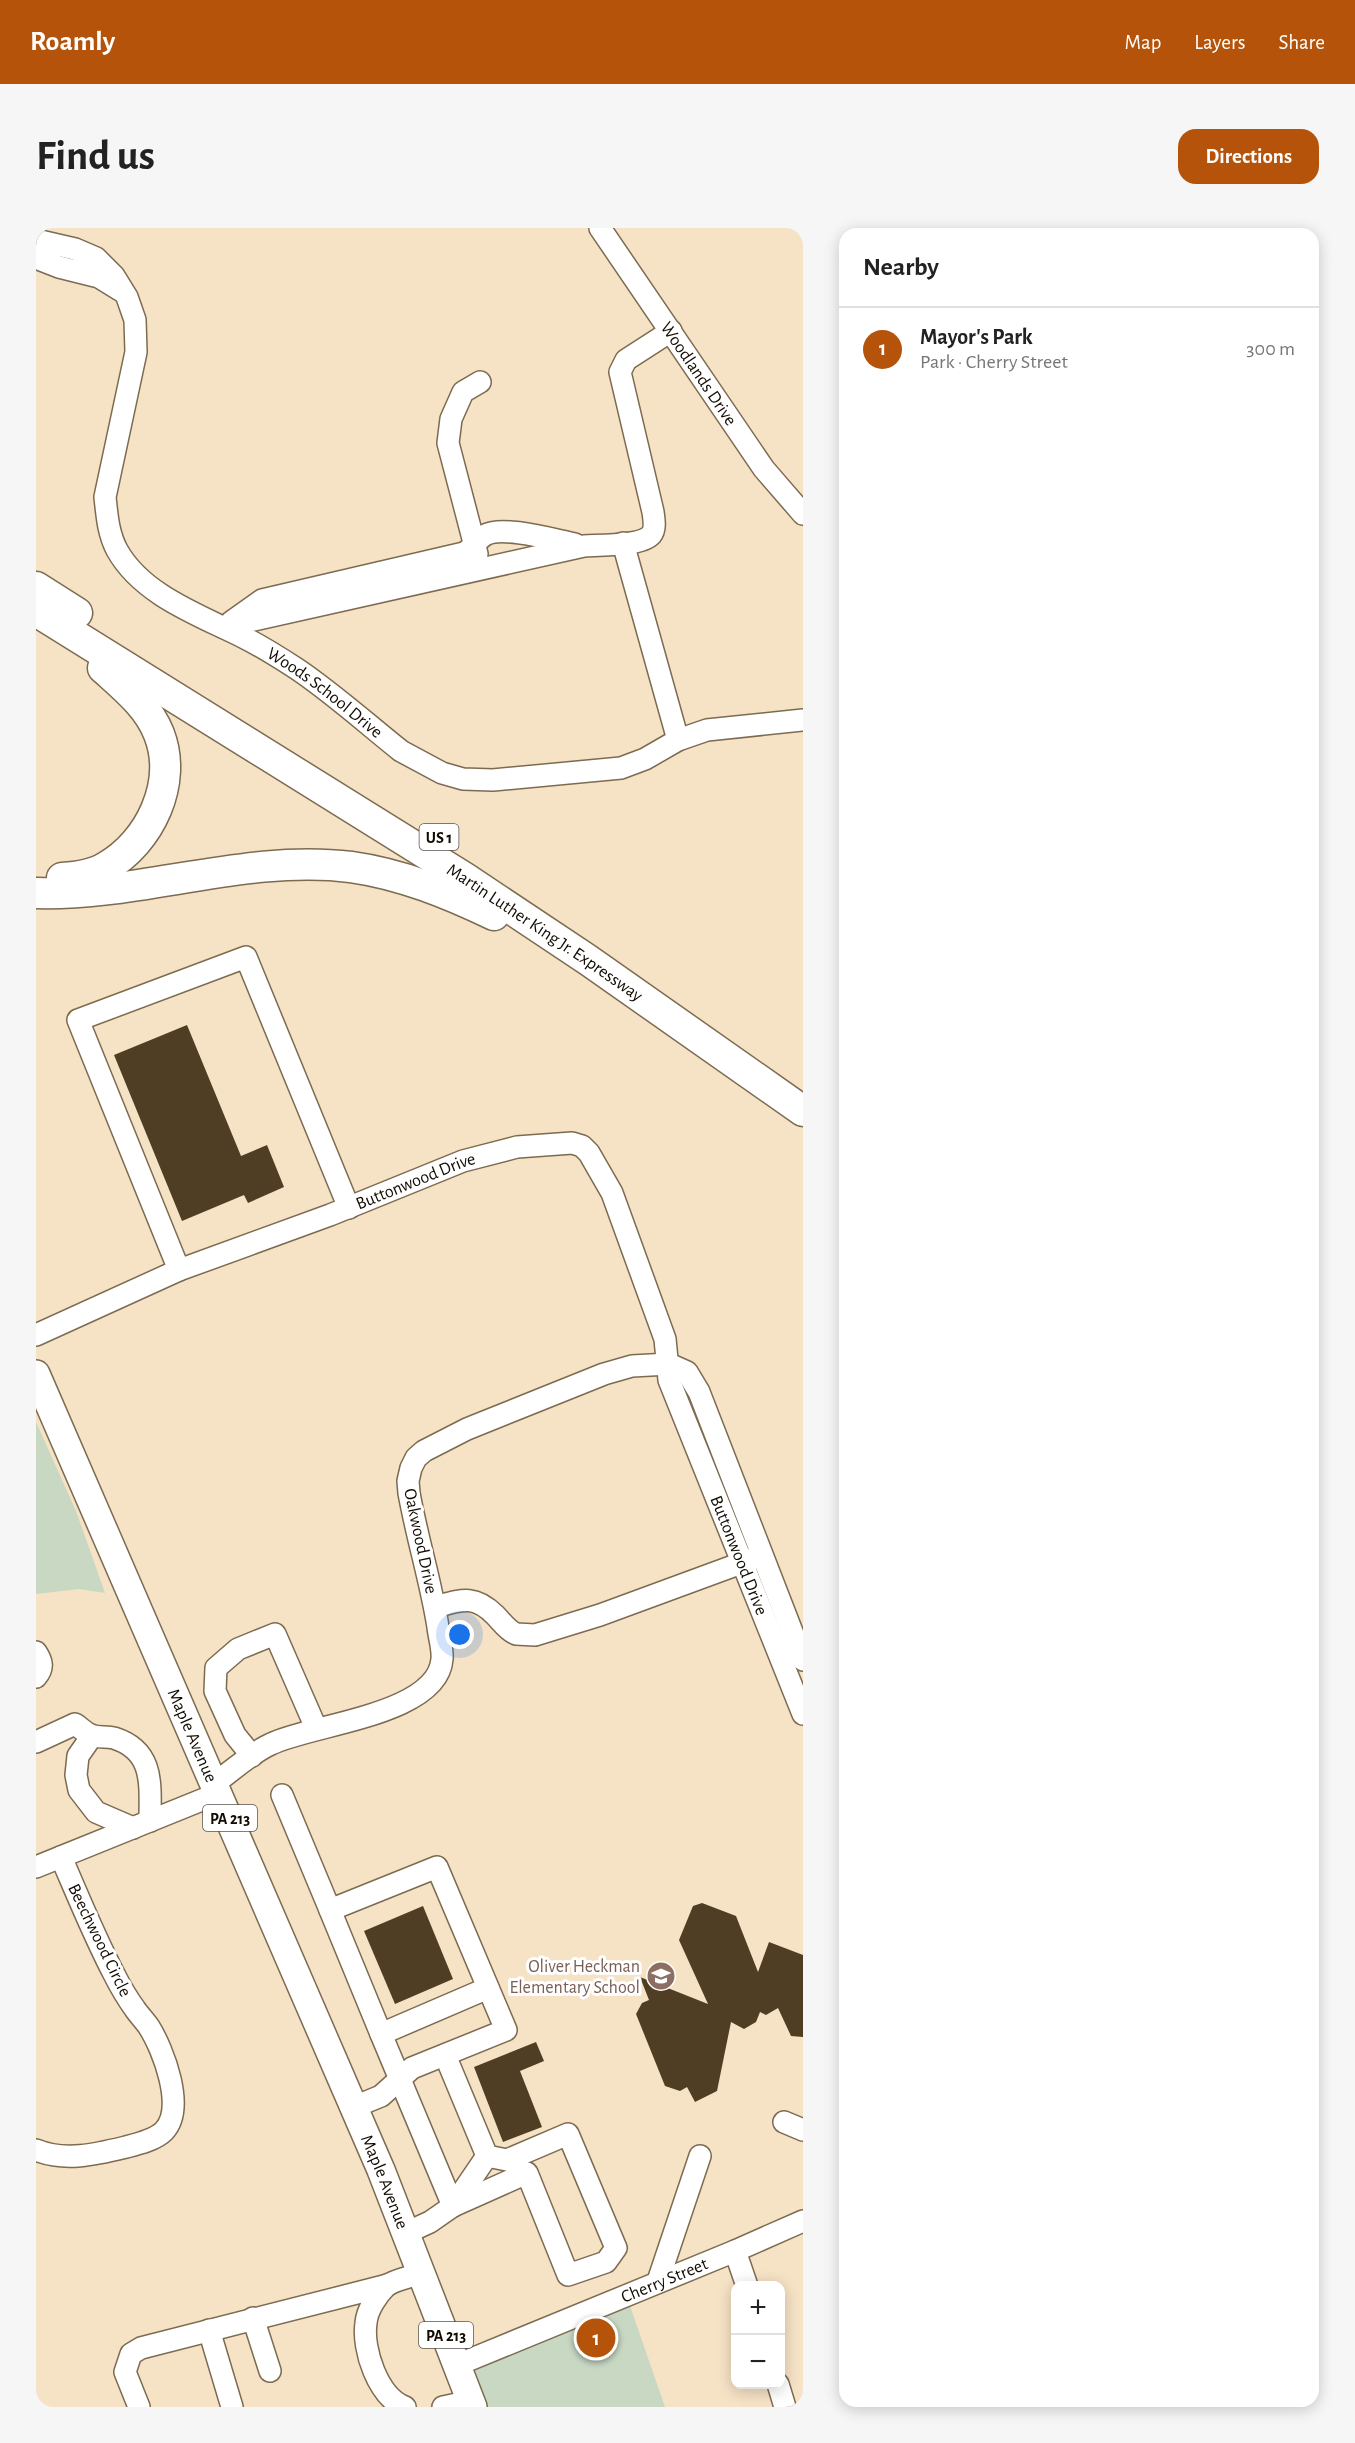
<!DOCTYPE html>
<meta charset="utf-8">
<style>
:root{--surface:#fff;--page:#f6f6f6;--text:#222;--muted:#767676;--line:#e0e0e0;--accent:#b45309}
body{margin:0;font-family:"Alegreya Sans",sans-serif;background:var(--page);color:var(--text)}
.controls{position:absolute;right:18px;bottom:18px;display:grid;overflow:hidden;border-radius:12px;box-shadow:0 3px 15px #0003}
.controls button{width:54px;height:54px;display:grid;place-items:center;padding:0;border:0;border-bottom:2px solid var(--line);background:var(--surface);color:var(--text);font:30px sans-serif}
.you{position:absolute;left:424px;top:1407px;width:21px;height:21px;margin:-15px;border:4px solid #fff;border-radius:50%;background:#1a73e8;box-shadow:0 0 0 9px #1a73e833}
.badge{display:grid;place-items:center;width:39px;height:39px;border-radius:50%;background:var(--accent);color:#fff;font-size:20px;font-weight:700}
.pin{position:absolute;translate:-50% -50%;border:3px solid #fff;box-shadow:0 2px 6px #0006}
.list{margin:0;padding:0;list-style:none}
h2{display:flex;justify-content:space-between;align-items:center;height:78px;margin:0;padding:0 24px;font-size:26px}
h2 small{font-size:20px;font-weight:400;color:var(--muted)}
.list li{display:grid;grid-template-columns:39px 1fr auto;gap:18px;align-items:center;box-sizing:border-box;height:84px;padding:0 24px;border-top:2px solid var(--line)}
.list b{display:block;font-size:22px;white-space:nowrap}
.list p{margin:0;font-size:20px;white-space:nowrap;color:var(--muted)}
.list em{font-size:20px;font-style:normal;color:var(--muted)}
.map{position:relative;flex:none;width:767px;height:2179px;overflow:hidden;border-radius:18px}
header{display:flex;align-items:center;gap:36px;box-sizing:border-box;height:84px;padding:0 30px;background:var(--accent);color:#fff}
header strong{font-size:28px}
nav{display:flex;gap:33px;margin-inline-start:auto;font-size:21px}
.intro{display:flex;align-items:center;justify-content:space-between;box-sizing:border-box;height:144px;padding:0 36px}
h1{margin:0;font-size:42px}
.button{padding:15px 27px;border-radius:18px;background:var(--accent);color:#fff;font-size:21px;font-weight:700}
main{display:flex;gap:36px;padding:0 36px}
aside{flex:1;background:var(--surface);border-radius:18px;box-shadow:0 3px 15px #0003}
.map>svg:first-child{display:block}
.green{fill:#c8d8c3}
.building{fill:#4f3e23}
.lines{fill:none;stroke-linecap:round;stroke-linejoin:round}
.minor-casing{stroke:#7c6b51;stroke-width:24}
.major-casing{stroke:#7c6b51;stroke-width:30}
.highway-casing{stroke:#7c6b51;stroke-width:33}
.minor{stroke:#fff;stroke-width:21}
.major{stroke:#fff;stroke-width:27}
.highway{stroke:#fff;stroke-width:30}
.labels{text-anchor:middle;stroke-width:6;stroke-linejoin:round;paint-order:stroke}
.shield{fill:#fff;stroke:#59554f;stroke-width:1.5}
.shield-label{font-size:16px;font-weight:bold;fill:#120c03}
.street-label{font-size:18px;fill:#120c03;stroke:#fff}
.education-label{font-size:18px;fill:#785e54;stroke:#fff;text-anchor:end}
</style>
<header>
<strong>Roamly</strong>
<nav><a>Map</a><a>Layers</a><a>Share</a></nav>
</header>
<div class="intro"><h1>Find us</h1><a class="button">Directions</a></div>
<main>
<div class="map">
<svg width="767" height="2179" viewBox="0 0 767 2179">
<rect width="100%" height="100%" fill="#f6e2c5"/>
<g class="green">
<path d="M0,1194L40,1283L69,1365L43,1361L0,1366Z"/>
<path d="M594,2078L629,2179H448L436,2141Z"/>
</g>
<g class="building">
<path d="M151,797L205,928L231,917L248,959L212,975L208,967L146,993L78,827Z"/>
<path d="M666,1675L700,1688L722,1744L733,1714L767,1727V1809L755,1808L742,1780L730,1787L724,1784L720,1794L708,1801L695,1794L681,1863L659,1874L651,1859L644,1863L629,1858L600,1786L606,1775L613,1772L604,1749L672,1776L643,1712L657,1678Z"/>
<path d="M387,1678L417,1751L359,1776L328,1703Z"/>
<path d="M500,1814L508,1833L484,1843L506,1899L467,1914L438,1839Z"/>
</g>
<g class="lines">
<g class="minor-casing">
<g id="minor">
<path id="s1" d="M564,0L728,241L767,286"/>
<path id="s2" d="M0,12L39,21L60,30L78,48L91,69L99,92L100,124L69,269C71,287 72,305 81,322C106,367 163,387 207,409C225,418 244,430 261,441C298,466 331,496 365,523L406,545L427,551L457,552L585,540L609,531L642,512L671,502L767,492"/>
<path d="M0,30L23,39L63,49L84,62"/>
<path d="M587,315L642,512"/>
<path d="M441,326L412,215L415,191L427,164L444,154"/>
<path d="M195,394L226,372L428,325C437,320 442,311 449,307C467,297 518,312 539,316"/>
<path d="M187,399L548,318C563,317 605,318 615,307C620,301 618,291 617,284L584,144L590,132L635,103"/>
<path d="M143,1042L42,792L210,729L313,980"/>
<path id="s3" d="M0,1107L143,1042L294,987L427,933L481,919L536,915L546,918L553,925L576,965L629,1111L633,1152L767,1486"/>
<path d="M399,1379C425,1372 438,1366 459,1387C466,1394 471,1402 480,1406L499,1407L564,1387L719,1330"/>
<path d="M0,1424C6,1433 8,1440 0,1449"/>
<path d="M56,1508L42,1528L40,1547L43,1562L60,1584L97,1600"/>
<path d="M0,1514L39,1496C44,1499 49,1505 55,1507C61,1510 71,1508 78,1510C119,1523 114,1557 114,1593"/>
<path d="M216,1528L199,1507L179,1463L180,1440L202,1421L239,1406L280,1500"/>
<path d="M179,1555C196,1543 215,1525 235,1516C276,1496 402,1487 406,1431C407,1421 403,1409 402,1399C395,1354 381,1310 373,1265L372,1253L375,1240L380,1230L388,1223L431,1201L568,1146L596,1138L633,1136L651,1144L663,1164L767,1432"/>
<path d="M246,1567L294,1682L401,1639L470,1802L376,1840L345,1868L318,1879"/>
<path d="M0,1639L183,1565"/>
<path d="M294,1682L345,1806L452,1760"/>
<path d="M345,1806L417,1978"/>
<path d="M748,1894L767,1902"/>
<path d="M0,1922C29,1934 61,1926 90,1919C102,1916 119,1912 128,1903C150,1880 127,1821 113,1799C109,1793 103,1787 99,1781C91,1770 84,1758 78,1746C58,1708 42,1668 25,1629"/>
<path d="M417,1978L451,1928"/>
<path d="M370,2005L394,1994L417,1978L491,1945L532,2047L570,2034L580,2020L532,1906L471,1932L451,1928L409,1827"/>
<path d="M699,2023L711,2058"/>
<path d="M622,2053L664,1928"/>
<path d="M217,2090L234,2143"/>
<path d="M173,2102L196,2179"/>
<path id="s4" d="M421,2137L699,2023L767,1993"/>
<path d="M742,2156L749,2179"/>
<path d="M103,2179L89,2144L95,2126L105,2120L352,2057"/>
<path d="M369,2179C342,2169 326,2121 330,2095C331,2082 341,2067 350,2058C358,2052 375,2049 385,2045"/>
<path d="M407,2179L435,2173"/>
</g>
</g>
<g class="major-casing">
<g id="major">
<path id="s5" d="M0,1146L345,1942L437,2179"/>
</g>
</g>
<g class="highway-casing">
<g id="highway">
<path d="M0,359L41,385"/>
<path id="s6" d="M0,383L429,650L552,732L767,883"/>
<path d="M26,650C42,649 57,647 70,639C114,614 142,555 123,506C112,478 89,460 67,440"/>
<path d="M0,665C105,668 209,626 315,639C365,646 412,665 458,687"/>
</g>
</g>
<use href="#minor" class="minor"/>
<use href="#major" class="major"/>
<use href="#highway" class="highway"/>
</g>
<defs>
<g id="school-disc" transform="scale(1.5)"><circle r="9.5" fill="#8d6e63" stroke="#fff"/><path d="M0-5L7-2L0 1L-7-2ZM-4 1L0 2.5L4 1V4Q0 6-4 4Z" fill="#fff"/></g>
</defs>
<g fill-rule="evenodd">
<use href="#school-disc" x="625" y="1748"/>
</g>
<g class="labels">
<g class="shield">
<rect x="383.5" y="596" width="39" height="26" rx="4.5"/>
<rect x="167" y="1577" width="54" height="26" rx="4.5"/>
<rect x="383" y="2094" width="54" height="26" rx="4.5"/>
</g>
<g class="shield-label">
<text x="403" y="615">US 1</text>
<text x="194" y="1596">PA 213</text>
<text x="410" y="2113">PA 213</text>
</g>
<g class="street-label">
<text dy="6" stroke="none"><textPath href="#s1" startOffset="176">Woodlands Drive</textPath></text>
<text dy="6" stroke="none"><textPath href="#s2" startOffset="627">Woods School Drive</textPath></text>
<text dy="6" stroke="none"><textPath href="#s6" startOffset="602">Martin Luther King Jr. Expressway</textPath></text>
<text dy="6" stroke="none"><textPath href="#s3" startOffset="410">Buttonwood Drive</textPath></text>
<text transform="translate(385 1313) rotate(78)" y="6">Oakwood Drive</text>
<text dy="6" stroke="none"><textPath href="#s3" startOffset="1024">Buttonwood Drive</textPath></text>
<text dy="6" stroke="none"><textPath href="#s5" startOffset="394">Maple Avenue</textPath></text>
<text transform="translate(64 1712) rotate(64)" y="6">Beechwood Circle</text>
<text dy="6" stroke="none"><textPath href="#s5" startOffset="880">Maple Avenue</textPath></text>
<text dy="6" stroke="none"><textPath href="#s4" startOffset="224">Cherry Street</textPath></text>
</g>
<g class="education-label">
<text x="604" y="1744">Oliver Heckman<tspan x="604" dy="21">Elementary School</tspan></text>
</g>
</g>
</svg>
<div class="controls">
<button>+</button>
<button>−</button>
</div>
<div class="you"></div>
<div class="pin badge" style="left:560px;top:2110px">1</div>
</div>
<aside>
<h2>Nearby<small></small></h2>
<ul class="list">
<li><span class="badge">1</span><div><b>Mayor's Park</b><p>Park · Cherry Street</p></div><em>300 m</em></li>
</ul>
</aside>
</main>
